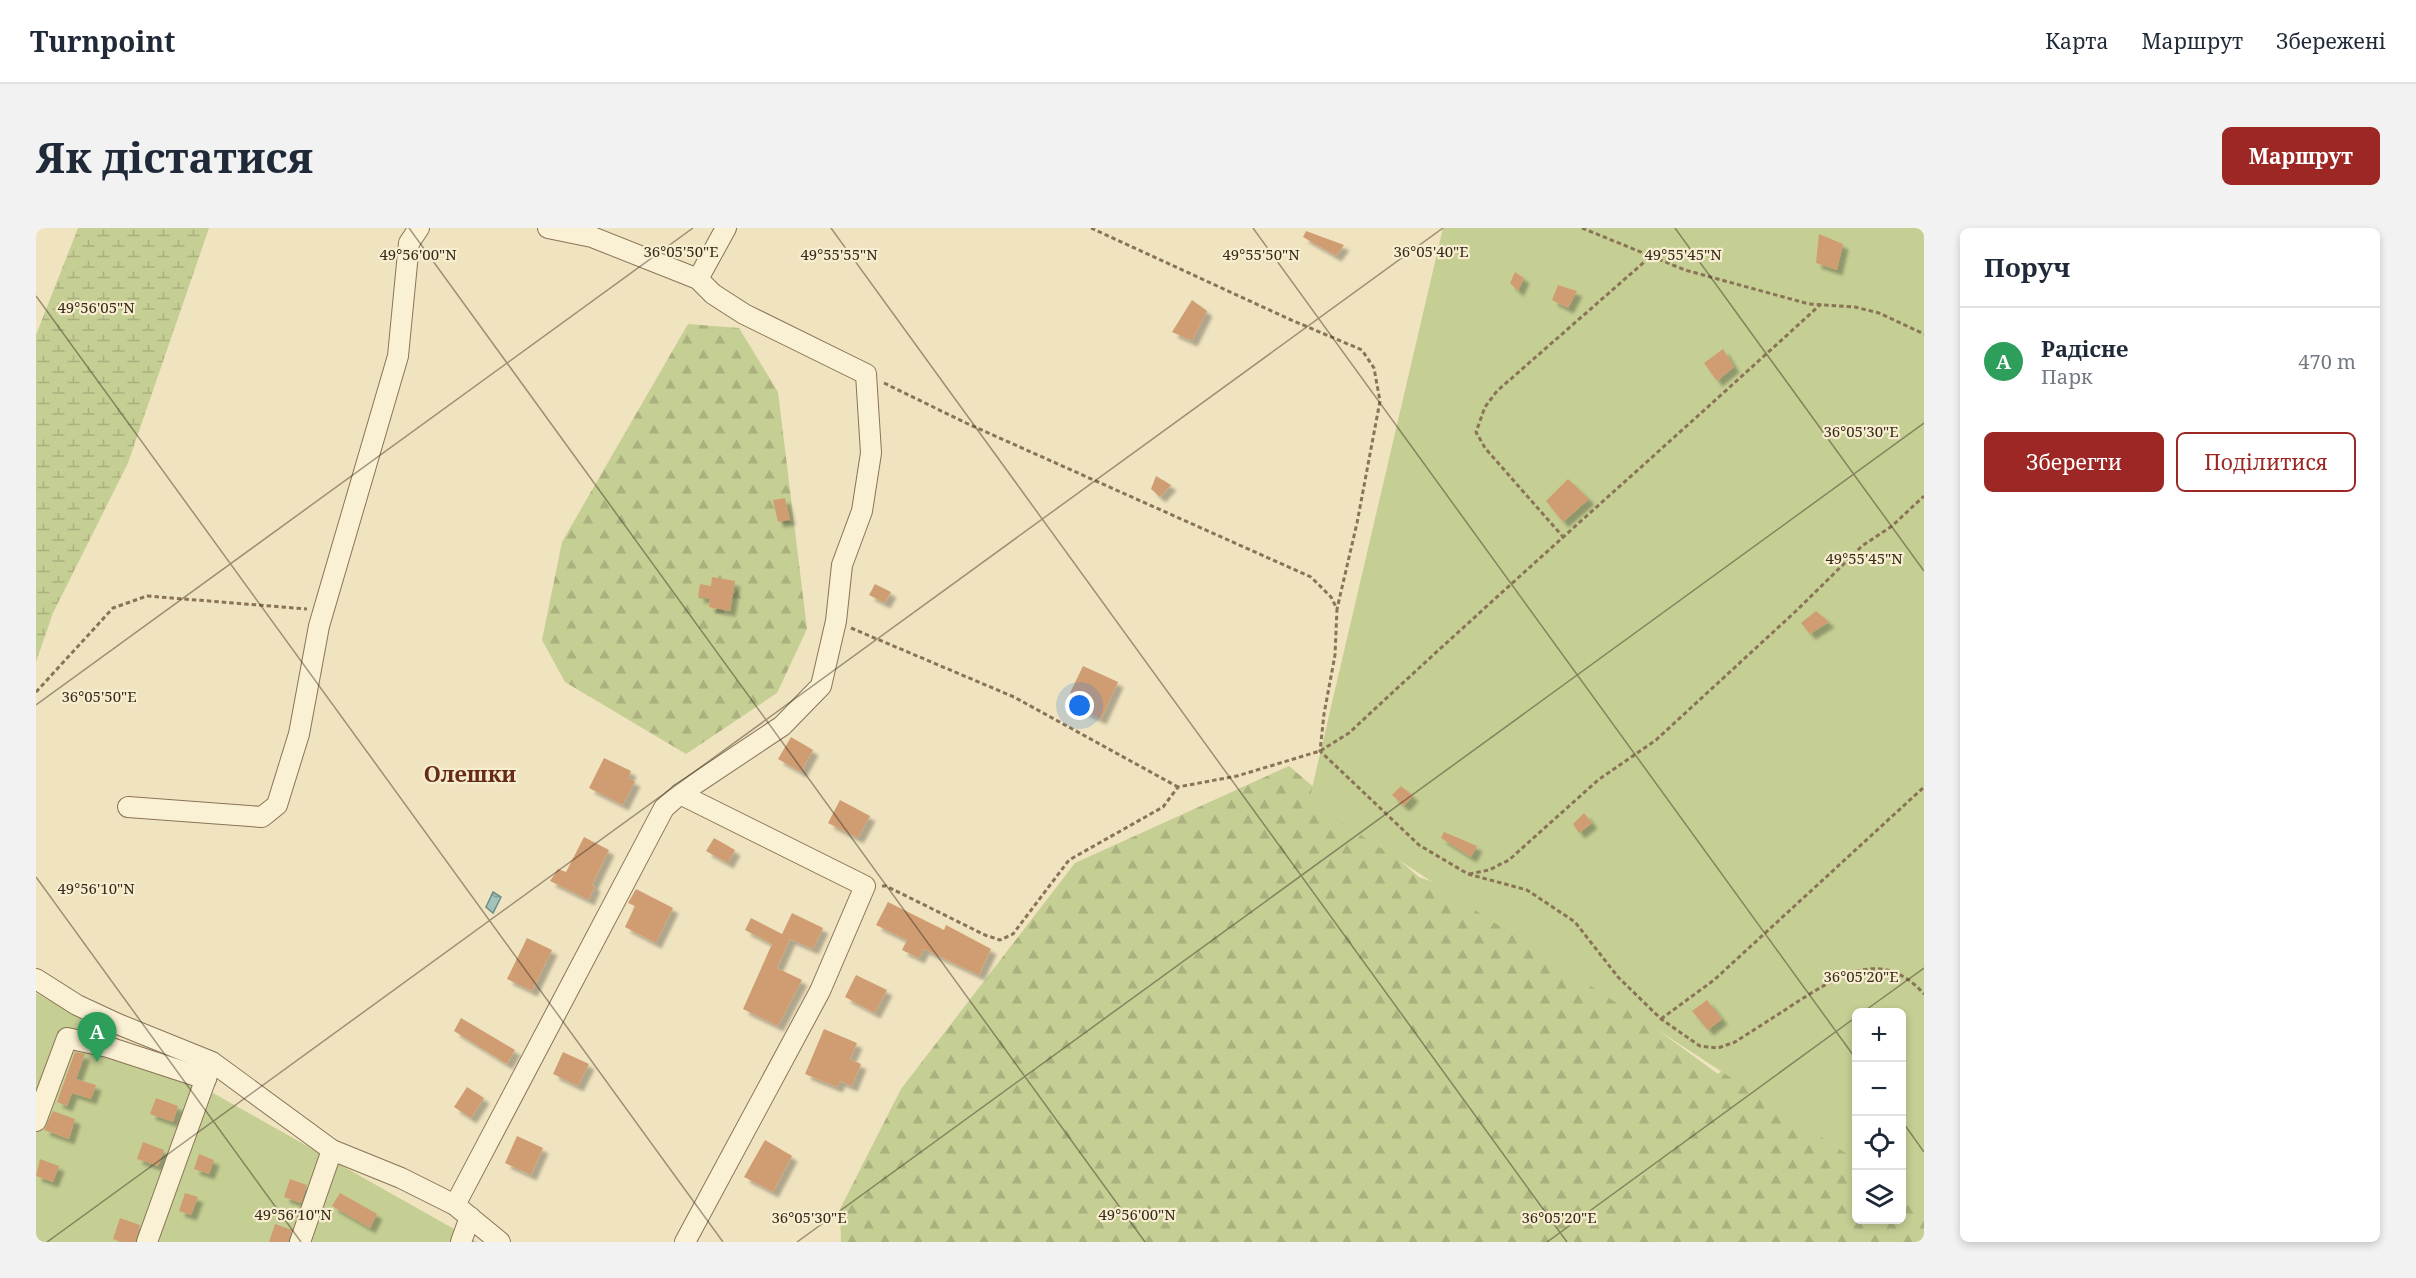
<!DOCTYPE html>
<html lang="uk">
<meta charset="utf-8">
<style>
:root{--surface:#fff;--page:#f2f2f3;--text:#1f2937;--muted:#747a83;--line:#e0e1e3;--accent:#9c2724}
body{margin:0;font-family:"Noto Serif",serif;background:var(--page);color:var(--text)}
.controls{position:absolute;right:18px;bottom:18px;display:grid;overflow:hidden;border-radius:9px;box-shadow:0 3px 9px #0003}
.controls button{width:54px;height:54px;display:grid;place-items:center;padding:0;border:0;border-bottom:2px solid var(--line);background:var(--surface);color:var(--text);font:30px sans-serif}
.you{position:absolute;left:1044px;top:478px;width:21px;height:21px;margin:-15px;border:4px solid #fff;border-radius:50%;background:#1a73e8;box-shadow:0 0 0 9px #1a73e833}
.badge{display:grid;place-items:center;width:39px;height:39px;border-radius:50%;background:var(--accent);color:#fff;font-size:20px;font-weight:700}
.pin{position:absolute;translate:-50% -50px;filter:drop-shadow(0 2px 3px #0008)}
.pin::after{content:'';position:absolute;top:32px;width:21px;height:18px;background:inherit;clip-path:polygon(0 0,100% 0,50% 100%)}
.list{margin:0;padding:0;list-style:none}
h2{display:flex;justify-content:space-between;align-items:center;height:78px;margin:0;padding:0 24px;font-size:26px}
h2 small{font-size:20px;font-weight:400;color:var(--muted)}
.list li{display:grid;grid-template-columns:39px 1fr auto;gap:18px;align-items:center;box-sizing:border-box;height:108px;padding:0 24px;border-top:2px solid var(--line)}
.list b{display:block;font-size:22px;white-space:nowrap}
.list p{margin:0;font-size:20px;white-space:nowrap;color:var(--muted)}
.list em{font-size:20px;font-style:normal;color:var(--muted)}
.actions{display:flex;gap:12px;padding:18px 24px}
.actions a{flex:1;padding:14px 0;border:2px solid var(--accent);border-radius:9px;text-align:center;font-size:21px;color:var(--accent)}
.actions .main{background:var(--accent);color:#fff}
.icon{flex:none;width:33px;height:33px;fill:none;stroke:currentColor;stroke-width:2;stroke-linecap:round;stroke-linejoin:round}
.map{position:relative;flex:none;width:1888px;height:1014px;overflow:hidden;border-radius:9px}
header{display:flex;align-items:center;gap:36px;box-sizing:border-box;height:84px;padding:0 30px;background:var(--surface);border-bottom:2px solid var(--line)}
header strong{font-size:28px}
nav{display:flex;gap:33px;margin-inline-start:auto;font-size:21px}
.intro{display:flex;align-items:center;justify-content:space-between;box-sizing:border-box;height:144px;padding:0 36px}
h1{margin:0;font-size:42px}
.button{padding:15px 27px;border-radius:9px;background:var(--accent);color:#fff;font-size:21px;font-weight:700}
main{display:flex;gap:36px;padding:0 36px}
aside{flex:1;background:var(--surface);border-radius:9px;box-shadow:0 3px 9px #0003}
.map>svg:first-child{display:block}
.forest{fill:url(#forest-firs);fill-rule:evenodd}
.wetland{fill:url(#wetland-marsh)}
.green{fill:#c5ce93}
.water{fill:url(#water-ripples);stroke:#699088;stroke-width:1.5}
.building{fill:#d09d73;filter:url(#shadow)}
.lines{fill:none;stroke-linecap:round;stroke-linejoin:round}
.minor-casing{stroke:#8a7457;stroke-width:22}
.path{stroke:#8a7457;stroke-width:3;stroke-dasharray:4.5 3;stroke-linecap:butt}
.minor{stroke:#faf0d3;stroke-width:20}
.ticks{fill:none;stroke:#382b1c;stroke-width:1.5;stroke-opacity:0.45}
.labels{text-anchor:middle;stroke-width:4.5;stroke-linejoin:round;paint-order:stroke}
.quarter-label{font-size:22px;font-weight:bold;fill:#672c19;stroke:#f7edcf}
.ticks-label{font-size:15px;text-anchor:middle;fill:#382b1c;stroke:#f7edcf;stroke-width:4.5;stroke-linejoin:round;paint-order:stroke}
</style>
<header>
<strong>Turnpoint</strong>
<nav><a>Карта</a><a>Маршрут</a><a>Збережені</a></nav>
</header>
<div class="intro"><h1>Як дістатися</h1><a class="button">Маршрут</a></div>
<main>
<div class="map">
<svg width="1888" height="1014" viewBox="0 0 1888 1014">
<defs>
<pattern id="forest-firs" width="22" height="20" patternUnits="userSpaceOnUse" patternTransform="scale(1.5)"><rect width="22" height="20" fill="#c5ce93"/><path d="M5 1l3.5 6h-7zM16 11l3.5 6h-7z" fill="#aab17e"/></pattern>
<pattern id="wetland-marsh" width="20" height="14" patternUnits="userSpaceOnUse" patternTransform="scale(1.5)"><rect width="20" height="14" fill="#c5ce93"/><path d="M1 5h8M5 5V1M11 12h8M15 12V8" fill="none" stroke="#aab17e"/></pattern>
<pattern id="water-ripples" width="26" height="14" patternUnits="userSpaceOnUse" patternTransform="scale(1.5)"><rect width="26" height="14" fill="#a3c2ba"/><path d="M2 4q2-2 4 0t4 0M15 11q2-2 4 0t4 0" fill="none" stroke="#869e96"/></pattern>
<filter id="shadow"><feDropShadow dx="5.5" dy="5.5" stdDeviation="1.5" flood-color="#0004"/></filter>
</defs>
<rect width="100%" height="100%" fill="#f0e3bf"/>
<g class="forest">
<path d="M652,96L703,100L742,164L771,401L741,465L650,526L529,454L506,412L526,314Z"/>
<path d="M1253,538L1383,649L1523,700L1611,794L1682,846L1785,758L1888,788V1014H805L804,981L865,861L1039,635ZM1820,784H1866V992H1820Z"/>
</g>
<path class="wetland" d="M42,0H173L92,235L17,385L0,434V107Z"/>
<g class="green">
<path d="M1407,0H1888V982L1866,961V784H1820V932L1273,573Z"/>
<path d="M0,765L441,1014H0Z"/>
</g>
<path class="water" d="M457,664L465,669L457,685L450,679Z"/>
<g class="building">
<path d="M1270,3L1308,17L1300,28L1267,9Z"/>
<path d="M1783,6L1807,16L1801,42L1780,35Z"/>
<path d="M1479,44L1488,50L1482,63L1474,55Z"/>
<path d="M1522,57L1541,63L1532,80L1516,72Z"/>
<path d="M1156,72L1171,83L1156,113L1136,104Z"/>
<path d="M1687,121L1698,139L1681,153L1668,135Z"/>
<path d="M1120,248L1135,257L1124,269L1115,261Z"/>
<path d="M1532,251L1553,271L1527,294L1510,273Z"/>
<path d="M749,270L754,292L742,294L737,272Z"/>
<path d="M676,349L699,353L694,383L673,379L674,371L662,369L664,356L675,358Z"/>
<path d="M839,356L855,364L849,375L833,367Z"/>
<path d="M1780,383L1793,394L1774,406L1765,395Z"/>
<path d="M1047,438L1082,454L1065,491L1041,480L1045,471L1034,465Z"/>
<path d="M755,509L777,522L765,544L742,531Z"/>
<path d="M568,530L595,543L592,550L599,553L587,577L553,560Z"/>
<path d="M1365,558L1377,568L1368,578L1356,567Z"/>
<path d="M804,572L834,588L822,610L792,595Z"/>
<path d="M1548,585L1556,595L1543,605L1537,596Z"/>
<path d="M1408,604L1441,618L1435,629L1405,610Z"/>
<path d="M548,609L573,622L556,657L559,658L553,672L514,653L522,641L530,644Z"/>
<path d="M678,610L699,622L692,635L670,623Z"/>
<path d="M600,661L637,680L620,715L589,699L599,678L592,675Z"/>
<path d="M852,674L908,702L910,697L955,721L943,747L888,721L883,730L866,722L871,712L840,697Z"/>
<path d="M756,685L787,700L777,721L754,711L741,740L766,752L742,798L707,781L736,716L709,702L715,690L746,706Z"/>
<path d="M491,710L516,722L496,763L471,751Z"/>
<path d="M820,747L851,762L839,785L809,769Z"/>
<path d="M1671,772L1686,791L1672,802L1656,783Z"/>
<path d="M425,790L479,822L471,836L418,803Z"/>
<path d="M788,801L821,815L814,831L825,836L816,858L804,853L801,859L769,846Z"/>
<path d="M39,824L49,826L40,851L60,857L55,871L36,865L31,878L21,874Z"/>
<path d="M527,824L553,836L542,858L517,846Z"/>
<path d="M431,859L448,870L435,890L418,879Z"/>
<path d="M120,870L142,878L137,894L114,886Z"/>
<path d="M17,883L39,891L33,911L8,902Z"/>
<path d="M481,908L507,920L495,947L469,935Z"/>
<path d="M729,912L756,928L737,964L708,949Z"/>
<path d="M107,914L128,922L122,938L101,931Z"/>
<path d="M163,926L178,932L173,946L158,941Z"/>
<path d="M4,931L23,938L17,954L0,948Z"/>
<path d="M254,951L271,957L265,975L248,969Z"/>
<path d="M149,965L162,969L155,987L143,983Z"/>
<path d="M304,965L341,986L334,1000L296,978Z"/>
<path d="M84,990L104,997L99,1014H85L77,1011Z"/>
<path d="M239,996L256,1002L252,1014H233Z"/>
</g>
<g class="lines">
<g class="minor-casing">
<g id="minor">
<path d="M662,51L690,0"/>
<path d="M644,566L829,658L784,763L649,1014"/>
<path d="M92,579L226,589L241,577L263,506L283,398L362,128L373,15L383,0"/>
<path d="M0,751L41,777L82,796L176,834L296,922L365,950L419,977L464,1014"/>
<path d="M0,893L31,810L72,819L170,851"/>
<path d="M419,977L628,580L644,566L746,498L785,458L800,393L806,337L826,283L835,225L830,146L708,86L677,66L662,51L556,9L512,0"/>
<path d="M111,1014L174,839"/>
<path d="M264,1014L296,922"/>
<path d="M425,1014L434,989"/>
</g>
</g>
<g class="path">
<path d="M1055,0L1253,91L1326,122L1338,140L1344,173L1321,295L1301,381"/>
<path d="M1546,0L1649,42L1773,76L1819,79L1843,85L1888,106"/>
<path d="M848,155L930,195L1275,349L1295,369L1301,381L1299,427L1288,486L1284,523L1383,617L1432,646L1491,662L1539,694L1582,749L1625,791L1664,818L1682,820L1699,814C1719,801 1740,788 1761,774C1804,747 1846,719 1888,766"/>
<path d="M1528,310L1449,220L1440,204L1449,179L1461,163L1614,29"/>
<path d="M815,400L978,469L1142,559"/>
<path d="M0,464L77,380L111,368L271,381"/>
<path d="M1433,646L1453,642L1473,632L1562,552L1620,512L1760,383L1826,318L1856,298L1888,268"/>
<path d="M846,658H850L949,707L964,712L977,706L1033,632L1127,579L1142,559L1201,548L1284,523L1313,505C1468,360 1628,220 1785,76"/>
<path d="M1625,791L1678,752L1888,559"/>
</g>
<use href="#minor" class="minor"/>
</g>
<path class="ticks" d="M373,0L1109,1014M795,0L1531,1014M1217,0L1820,831M1639,0L1888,343M0,68L687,1014M0,477L657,0M0,649L265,1014M1827,784L1888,740M1866,893L1888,924M11,1014L1407,0M761,1014L1888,195M1511,1014L1820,789"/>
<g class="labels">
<g class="quarter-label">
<text x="434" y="554">Олешки</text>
</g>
</g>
<g class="ticks-label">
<text x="645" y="29">36°05'50"E</text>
<text x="1395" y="29">36°05'40"E</text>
<text x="382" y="32">49°56'00"N</text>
<text x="803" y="32">49°55'55"N</text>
<text x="1225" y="32">49°55'50"N</text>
<text x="1647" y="32">49°55'45"N</text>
<text x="60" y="85">49°56'05"N</text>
<text x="1825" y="209">36°05'30"E</text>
<text x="1828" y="336">49°55'45"N</text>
<text x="63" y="474">36°05'50"E</text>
<text x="60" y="666">49°56'10"N</text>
<text x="1825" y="754">36°05'20"E</text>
<text x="257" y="992">49°56'10"N</text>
<text x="1101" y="992">49°56'00"N</text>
<text x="773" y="995">36°05'30"E</text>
<text x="1523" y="995">36°05'20"E</text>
</g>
</svg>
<div class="controls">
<button>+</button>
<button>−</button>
<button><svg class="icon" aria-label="locate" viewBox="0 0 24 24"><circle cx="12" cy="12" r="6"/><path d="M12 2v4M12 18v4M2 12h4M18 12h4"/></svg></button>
<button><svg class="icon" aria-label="layers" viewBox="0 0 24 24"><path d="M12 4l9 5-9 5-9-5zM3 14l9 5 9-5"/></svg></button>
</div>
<div class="you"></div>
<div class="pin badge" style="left:61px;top:834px;background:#2e9e5b">A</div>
</div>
<aside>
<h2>Поруч<small></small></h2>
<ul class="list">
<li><span class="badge" style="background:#2e9e5b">A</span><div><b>Радісне</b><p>Парк</p></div><em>470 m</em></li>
</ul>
<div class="actions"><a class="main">Зберегти</a><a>Поділитися</a></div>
</aside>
</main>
